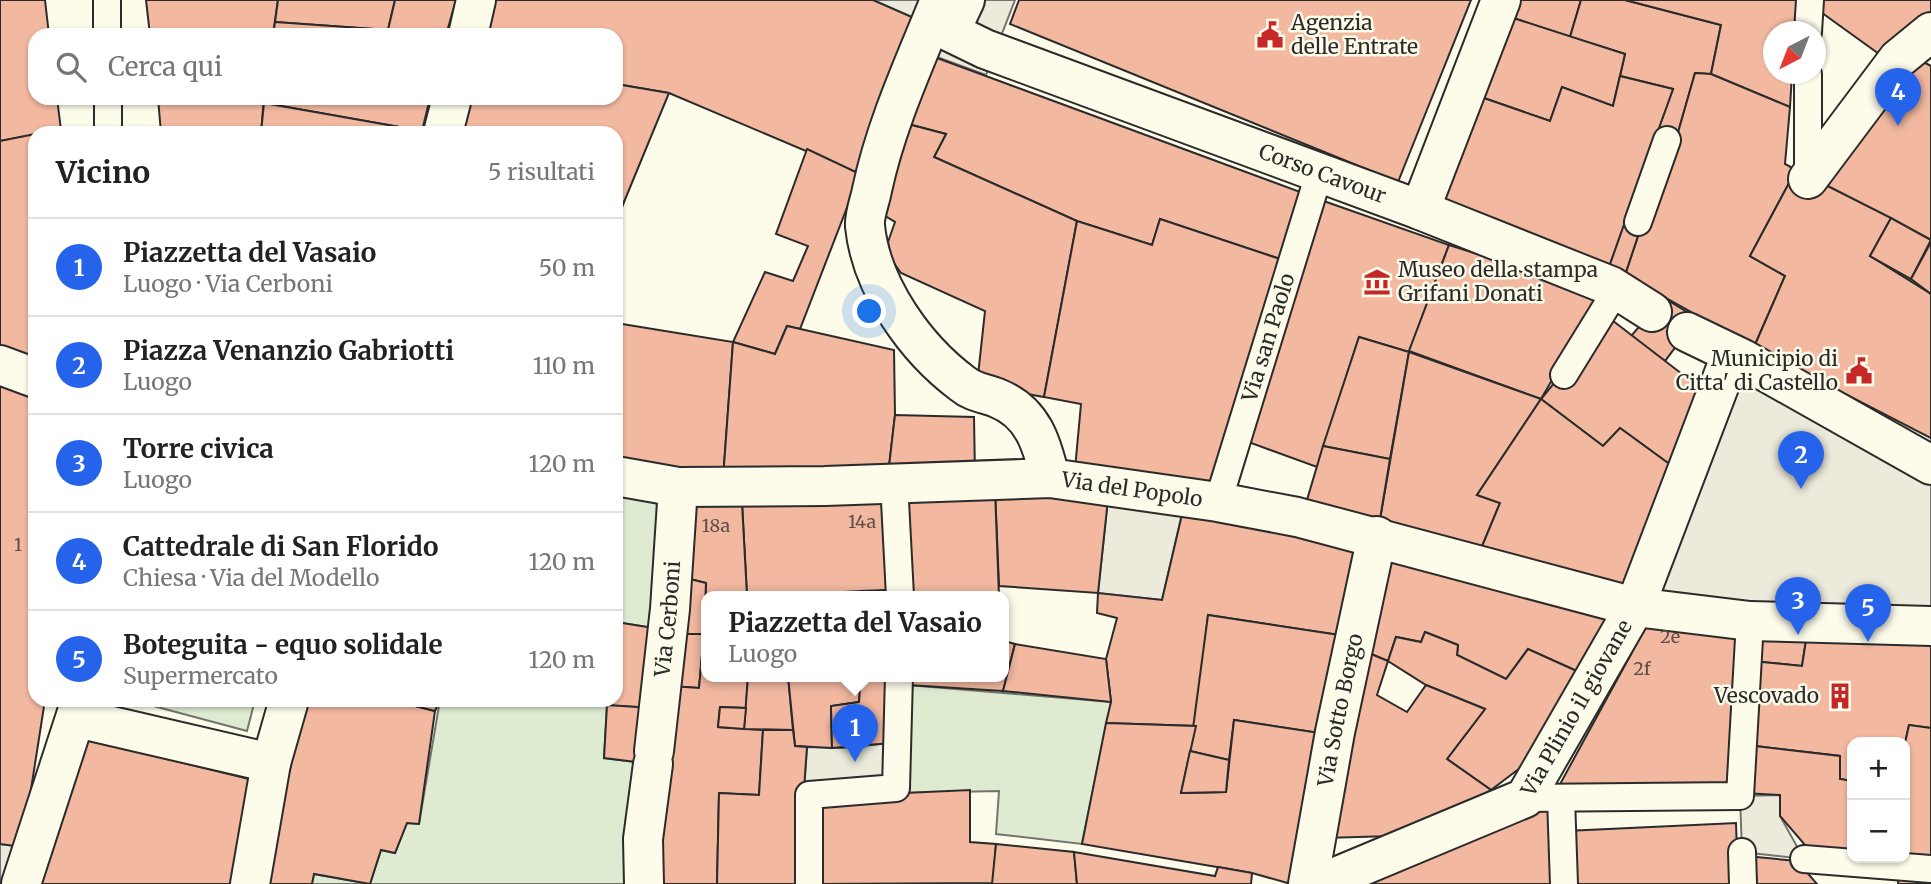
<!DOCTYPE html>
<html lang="it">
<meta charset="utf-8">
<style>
:root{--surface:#fff;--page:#f2f2f2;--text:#222;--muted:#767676;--line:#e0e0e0;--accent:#2563eb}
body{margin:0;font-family:Merriweather,serif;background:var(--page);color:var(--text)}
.controls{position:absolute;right:21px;bottom:21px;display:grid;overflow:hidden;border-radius:14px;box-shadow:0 2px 5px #0004}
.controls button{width:63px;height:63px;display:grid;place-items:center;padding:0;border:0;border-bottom:2px solid var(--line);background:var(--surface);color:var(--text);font:35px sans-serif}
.compass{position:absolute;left:1763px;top:21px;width:63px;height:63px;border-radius:50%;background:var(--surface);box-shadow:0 2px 5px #0004;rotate:222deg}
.you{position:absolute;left:870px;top:312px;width:24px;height:24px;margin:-18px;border:5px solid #fff;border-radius:50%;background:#1a73e8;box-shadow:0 0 0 10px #1a73e833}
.badge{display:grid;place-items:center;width:46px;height:46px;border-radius:50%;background:var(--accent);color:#fff;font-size:23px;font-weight:700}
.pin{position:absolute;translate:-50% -58px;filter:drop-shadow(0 2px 4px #0008)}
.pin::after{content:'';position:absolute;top:37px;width:24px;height:21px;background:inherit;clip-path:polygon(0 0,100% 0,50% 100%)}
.popup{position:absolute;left:701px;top:591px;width:308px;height:91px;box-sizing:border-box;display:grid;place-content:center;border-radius:14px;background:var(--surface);filter:drop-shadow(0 2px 5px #0005);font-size:23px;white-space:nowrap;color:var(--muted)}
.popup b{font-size:26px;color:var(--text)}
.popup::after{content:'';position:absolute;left:50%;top:100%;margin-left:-14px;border:14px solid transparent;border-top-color:var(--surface)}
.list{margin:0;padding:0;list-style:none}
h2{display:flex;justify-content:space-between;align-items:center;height:91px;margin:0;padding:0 28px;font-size:30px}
h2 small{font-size:23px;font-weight:400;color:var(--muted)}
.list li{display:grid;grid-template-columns:46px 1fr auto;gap:21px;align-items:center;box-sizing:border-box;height:98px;padding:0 28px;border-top:2px solid var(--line)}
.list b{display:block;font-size:26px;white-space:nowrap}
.list p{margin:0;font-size:23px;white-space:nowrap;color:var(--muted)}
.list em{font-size:23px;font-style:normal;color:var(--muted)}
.icon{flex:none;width:38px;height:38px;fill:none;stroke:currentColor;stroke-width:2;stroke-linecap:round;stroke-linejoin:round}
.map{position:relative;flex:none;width:1931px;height:884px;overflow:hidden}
.search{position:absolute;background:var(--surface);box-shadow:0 2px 5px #0004;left:28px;top:28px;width:595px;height:77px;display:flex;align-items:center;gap:18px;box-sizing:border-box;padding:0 24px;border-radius:21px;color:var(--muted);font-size:26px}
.panel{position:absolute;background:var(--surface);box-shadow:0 2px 5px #0004;left:28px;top:126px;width:595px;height:581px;border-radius:21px}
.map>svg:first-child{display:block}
.green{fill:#deebd1;stroke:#74746e;stroke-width:2}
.parking{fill:#eceadb;stroke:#74746e;stroke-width:2}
.building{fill:#f2b8a0;stroke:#2b2b2b;stroke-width:2}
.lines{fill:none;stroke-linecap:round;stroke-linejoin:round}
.lane-casing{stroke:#2b2b2b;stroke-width:30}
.street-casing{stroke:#2b2b2b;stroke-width:42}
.lane{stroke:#fdfbea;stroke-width:26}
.street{stroke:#fdfbea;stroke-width:38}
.labels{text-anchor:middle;stroke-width:5;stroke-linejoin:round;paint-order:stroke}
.number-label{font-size:18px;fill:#5d4e48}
.poi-label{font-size:21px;fill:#2b2b2b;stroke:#fdfbea;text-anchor:start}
.street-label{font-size:21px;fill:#2b2b2b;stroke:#fdfbea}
</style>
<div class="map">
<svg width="1931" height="884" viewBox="0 0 1931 884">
<rect width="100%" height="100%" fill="#fdfbea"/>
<g class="green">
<path d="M616,489L670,498L660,629L616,622Z"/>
<path d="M908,685L1111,702L1082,844L996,834L999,791L904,793Z"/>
<path d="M131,700H255L247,731Z"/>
<path d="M440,700H530L607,705L604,758L644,763L631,884H312L314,874L370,884L381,850L395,853L407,823L419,824Z"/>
</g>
<g class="parking">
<path d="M873,0H1015L986,75L904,45L928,24Z"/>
<path d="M1735,338L1859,418L1867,405L1931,438V638L1627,596Z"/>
<path d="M1186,497L1162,600L1098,593L1108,499Z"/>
<path d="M900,742L904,793L803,804L807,747L843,748Z"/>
<path d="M1780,795V816L1804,859L1742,852L1740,796Z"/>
<path d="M0,844L22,847L5,884H0Z"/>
</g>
<g class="building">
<path d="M0,0H45L49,35H35V98H57L61,130L0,141Z"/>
<path d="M146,0H278L273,35H150Z"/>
<path d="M278,0H395L388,30L275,22Z"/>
<path d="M395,0H456L446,35H273L275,22L388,30Z"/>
<path d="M494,0H873L914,18L860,174L669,93L616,84V35H484Z"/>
<path d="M1019,0H1471L1398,182L1010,24Z"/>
<path d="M1514,0H1581L1570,37L1507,16Z"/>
<path d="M1581,0H1625L1721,25L1711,74L1695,73L1677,136L1658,130L1673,89L1620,76L1625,54L1570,37Z"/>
<path d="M1625,0H1798L1796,32H1773V74H1792L1790,107L1711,74L1721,25Z"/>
<path d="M1824,0H1931V18L1886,59L1818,10Z"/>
<path d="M1507,16L1625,54L1613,106L1562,87L1550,121L1481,97Z"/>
<path d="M929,55L1303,193L1280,259L1160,219L1152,245L1077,221L934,157L946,134L904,123Z"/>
<path d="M1912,56L1931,66V240L1827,186Z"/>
<path d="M1695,73L1711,74L1790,107L1785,164L1796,170L1750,256L1785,276L1754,347L1625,275L1642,224L1677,136Z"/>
<path d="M1620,76L1673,89L1608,270L1442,207L1481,97L1550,121L1562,87L1613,106Z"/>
<path d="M616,84L669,93L624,202L616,200V133H460L469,98H616Z"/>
<path d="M158,98H264L261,133H161Z"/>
<path d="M264,98H430L422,131L264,103Z"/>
<path d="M264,103L422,131L261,133Z"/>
<path d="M904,123L946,134L934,157L1077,221L1044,397L977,385L985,311L901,273L891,259L888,242L895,222L877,211Z"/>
<path d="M61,130L74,133H42Z"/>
<path d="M35,134V364L0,354V141Z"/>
<path d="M807,149L860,174L800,329L787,326L775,354L733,342L765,272L793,281L808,246L776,234Z"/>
<path d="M1796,170L1891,218L1870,256L1931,294V438L1754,347L1785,276L1750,256Z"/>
<path d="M1318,199L1449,245L1409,352L1359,337L1317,467L1240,439Z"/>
<path d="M616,200L624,202L616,225Z"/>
<path d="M1891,218L1931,240L1911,279L1870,256Z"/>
<path d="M1160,219L1280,259L1216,482L1075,469L1081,404L1044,397L1077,221L1152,245Z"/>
<path d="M1626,219L1642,224L1625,275L1608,270Z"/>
<path d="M1931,242V294L1911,279Z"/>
<path d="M1449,245L1587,289L1598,301L1541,399L1409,351Z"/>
<path d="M1664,298L1697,318L1665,361L1631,336Z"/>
<path d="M1608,317L1708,394L1679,471L1620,428L1603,446L1541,399Z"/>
<path d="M616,323L733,342L723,479L616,464Z"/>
<path d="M787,326L894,350L895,415L888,475L723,479L733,342L775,354Z"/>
<path d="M1359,337L1409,352L1390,459L1323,446Z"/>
<path d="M1409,352L1541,399L1477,495L1500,503L1478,556L1379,525Z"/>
<path d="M0,385L35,390V700H45L22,847L0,844Z"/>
<path d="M1541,399L1603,446L1620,428L1679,471L1627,596L1478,556L1500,503L1477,495Z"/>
<path d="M895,415L974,417L975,475H888Z"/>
<path d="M1323,446L1390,459L1379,525L1304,510Z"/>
<path d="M995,490L1108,499L1098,593L999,586Z"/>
<path d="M995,490L999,596H904L899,495Z"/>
<path d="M888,495L890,590L806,596H747L742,503Z"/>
<path d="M685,503H742L747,596H706V634H704L706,583L682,577Z"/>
<path d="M1183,510L1366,550L1346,636L1208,615L1196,726L1106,723L1111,702L1106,659L1117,618L1097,613L1098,593L1162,600Z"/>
<path d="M1377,559L1621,615L1590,677L1528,649L1506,679L1457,655L1458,645L1425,632L1421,642L1396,637L1388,661L1359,649Z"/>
<path d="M682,577L706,583L704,634H675Z"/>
<path d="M890,590V596H861V591Z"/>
<path d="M861,591V596L806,594Z"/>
<path d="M1208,615L1346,636L1326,734L1234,720L1229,760L1190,751Z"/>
<path d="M616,622L660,629L652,708L530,701L616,700Z"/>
<path d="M1648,623L1743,629L1730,788L1559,786Z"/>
<path d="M1754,629L1807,634L1802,666L1752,661Z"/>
<path d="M1425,632L1458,645L1457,655L1506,679L1528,649L1590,677L1549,746L1491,790L1447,759L1485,709L1426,685L1388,661L1396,637L1421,642Z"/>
<path d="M675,634H704L699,688L671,686Z"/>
<path d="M704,634H706V676H748L746,708L720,707L718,727L763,730L759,795L719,793L717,884H652L671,686L699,688Z"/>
<path d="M1807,634L1931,638V728L1909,725L1905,743L1852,742V781L1840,779V756L1747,745L1752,661L1802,666Z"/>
<path d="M1004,641L1015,644L1003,691L908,685L907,676H1004Z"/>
<path d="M1015,644L1106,659L1111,702L1003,691Z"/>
<path d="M1359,649L1388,661L1377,695L1407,712L1426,685L1485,709L1447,759L1491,790L1449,815L1392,836L1324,838Z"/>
<path d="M748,676H788L793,730L744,729Z"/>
<path d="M788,676H861L859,702L831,706L832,748L795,746Z"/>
<path d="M861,676H892L891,743L832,748L831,706L859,702Z"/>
<path d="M305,700H392L435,711L419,824L407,823L395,853L381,850L370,884L314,874L312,884H265Z"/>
<path d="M392,700H440L435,711Z"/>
<path d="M607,705L652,708L644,763L604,758Z"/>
<path d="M720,707L746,708L744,729L718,727Z"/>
<path d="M1234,720L1326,734L1291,884L1252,873L1082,844L1106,723L1196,726L1181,793L1226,792Z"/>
<path d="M1909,725L1931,728V864L1905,858V743Z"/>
<path d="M763,730H793L795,746L807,747L799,860L800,884H717L719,793L759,795Z"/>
<path d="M86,739L257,781L234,884H34Z"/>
<path d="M1747,745L1840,756V779L1852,781V856L1811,852L1780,816V795L1742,793Z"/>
<path d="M1190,751L1229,760L1226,792L1181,793Z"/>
<path d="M970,790V842L996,844L993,883L815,884L813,803L904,793Z"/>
<path d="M1556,803L1559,884H1367L1364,875Z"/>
<path d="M1736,823L1738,884H1568L1566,831Z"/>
<path d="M996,844L1074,852L1077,884H992Z"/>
<path d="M1074,852L1215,876L1218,867L1252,873L1251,884H1077Z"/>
<path d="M1746,856L1797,861L1817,884H1747Z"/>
<path d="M1899,873L1931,876V884H1898Z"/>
</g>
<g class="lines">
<g class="lane-casing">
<g id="lane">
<path d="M107,0V35"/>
<path d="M1808,32L1810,0"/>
<path d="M1808,74V179"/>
<path d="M108,98V133"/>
<path d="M1638,222L1667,140"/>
<path d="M1564,375L1617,289"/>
<path d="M894,482L900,596"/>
<path id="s1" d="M1218,502L1319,174"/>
<path d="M1525,798L1740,796L1750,621"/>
<path d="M1561,798L1564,884"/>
<path d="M1742,852L1743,884"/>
<path d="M1804,859L1931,869"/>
<path d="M809,884V795L896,788L899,676"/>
</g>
</g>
<g class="street-casing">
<g id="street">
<path d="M940,0C915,62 886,124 872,190C870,201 864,215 865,226C871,287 916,349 963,384C974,393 985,393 997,398C1033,412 1042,444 1050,478"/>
<path id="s2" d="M965,0L950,32L985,49L1420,210L1611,286L1652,312"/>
<path d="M468,35L476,0"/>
<path d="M443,133L452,98"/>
<path d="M1808,179L1898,59L1931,32"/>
<path d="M1420,210L1501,0"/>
<path d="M1687,332L1743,359L1931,465"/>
<path d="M0,365L35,378"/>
<path id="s3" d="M616,476L678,487L825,486L1050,478L1218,502L1297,517L1635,607L1750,621L1931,626"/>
<path d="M77,718L271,763"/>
<path id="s4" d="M654,751L670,609L678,487"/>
<path d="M21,884L81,700"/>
<path d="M250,884L271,763L289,700"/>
<path d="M644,884L643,839L653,764"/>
<path id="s5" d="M1308,884L1335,732L1377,536"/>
<path id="s6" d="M1319,884L1525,798L1635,607L1731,355"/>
</g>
</g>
<use href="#lane" class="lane"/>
<use href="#street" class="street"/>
</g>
<defs>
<g id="civic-bare" transform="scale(2.1)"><path d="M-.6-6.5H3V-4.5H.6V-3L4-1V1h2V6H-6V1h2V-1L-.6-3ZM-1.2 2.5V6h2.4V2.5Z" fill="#c62828" stroke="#fdfbea" stroke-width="2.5" paint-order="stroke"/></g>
<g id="museum-bare" transform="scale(2.1)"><path d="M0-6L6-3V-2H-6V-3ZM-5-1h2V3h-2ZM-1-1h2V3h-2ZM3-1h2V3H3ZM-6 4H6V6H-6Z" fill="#c62828" stroke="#fdfbea" stroke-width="2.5" paint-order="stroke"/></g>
<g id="building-bare" transform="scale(2.1)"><path d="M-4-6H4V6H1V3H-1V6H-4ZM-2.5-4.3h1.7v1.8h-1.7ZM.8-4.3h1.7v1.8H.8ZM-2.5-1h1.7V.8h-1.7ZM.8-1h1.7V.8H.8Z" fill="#c62828" stroke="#fdfbea" stroke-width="2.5" paint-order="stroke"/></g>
</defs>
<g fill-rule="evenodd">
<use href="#civic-bare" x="1270" y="35"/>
<use href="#museum-bare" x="1377" y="282"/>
<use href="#civic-bare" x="1859" y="371"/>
<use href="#building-bare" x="1840" y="696"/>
</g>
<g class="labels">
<g class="number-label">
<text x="862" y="528">14a</text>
<text x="716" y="532">18a</text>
<text x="18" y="551">1</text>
<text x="1670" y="643">2e</text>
<text x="1642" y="675">2f</text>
</g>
<g class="poi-label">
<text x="1291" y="30">Agenzia<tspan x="1291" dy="24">delle Entrate</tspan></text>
<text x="1398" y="277">Museo della stampa<tspan x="1398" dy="24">Grifani Donati</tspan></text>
<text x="1838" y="366" text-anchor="end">Municipio di<tspan x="1838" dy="24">Citta' di Castello</tspan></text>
<text x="1819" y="703" text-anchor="end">Vescovado</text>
</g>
<g class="street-label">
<text dy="7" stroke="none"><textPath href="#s2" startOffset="434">Corso Cavour</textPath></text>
<text dy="7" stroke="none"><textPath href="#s1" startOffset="172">Via san Paolo</textPath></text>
<text dy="7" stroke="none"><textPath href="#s3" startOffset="518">Via del Popolo</textPath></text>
<text dy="7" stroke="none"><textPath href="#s4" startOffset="133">Via Cerboni</textPath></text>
<text dy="7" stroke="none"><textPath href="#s6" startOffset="327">Via Plinio il giovane</textPath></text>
<text dy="7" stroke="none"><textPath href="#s5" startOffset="177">Via Sotto Borgo</textPath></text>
</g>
</g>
</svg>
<div class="controls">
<button>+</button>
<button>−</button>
</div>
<svg class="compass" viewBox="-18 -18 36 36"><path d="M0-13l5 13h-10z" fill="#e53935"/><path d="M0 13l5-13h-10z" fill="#767676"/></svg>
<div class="you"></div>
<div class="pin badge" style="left:855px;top:762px">1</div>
<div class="popup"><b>Piazzetta del Vasaio</b>Luogo</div>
<div class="pin badge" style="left:1801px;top:489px">2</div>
<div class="pin badge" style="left:1798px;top:635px">3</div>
<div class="pin badge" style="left:1898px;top:126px">4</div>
<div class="pin badge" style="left:1868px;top:642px">5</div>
<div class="search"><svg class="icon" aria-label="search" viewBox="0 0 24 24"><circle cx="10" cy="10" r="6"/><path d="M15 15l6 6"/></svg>Cerca qui</div>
<section class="panel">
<h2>Vicino<small>5 risultati</small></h2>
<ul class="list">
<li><span class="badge">1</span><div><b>Piazzetta del Vasaio</b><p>Luogo · Via Cerboni</p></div><em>50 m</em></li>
<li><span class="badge">2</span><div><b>Piazza Venanzio Gabriotti</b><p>Luogo</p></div><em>110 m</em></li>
<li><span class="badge">3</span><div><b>Torre civica</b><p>Luogo</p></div><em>120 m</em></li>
<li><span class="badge">4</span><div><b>Cattedrale di San Florido</b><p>Chiesa · Via del Modello</p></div><em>120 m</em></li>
<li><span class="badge">5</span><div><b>Boteguita - equo solidale</b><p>Supermercato</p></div><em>120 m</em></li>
</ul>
</section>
</div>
